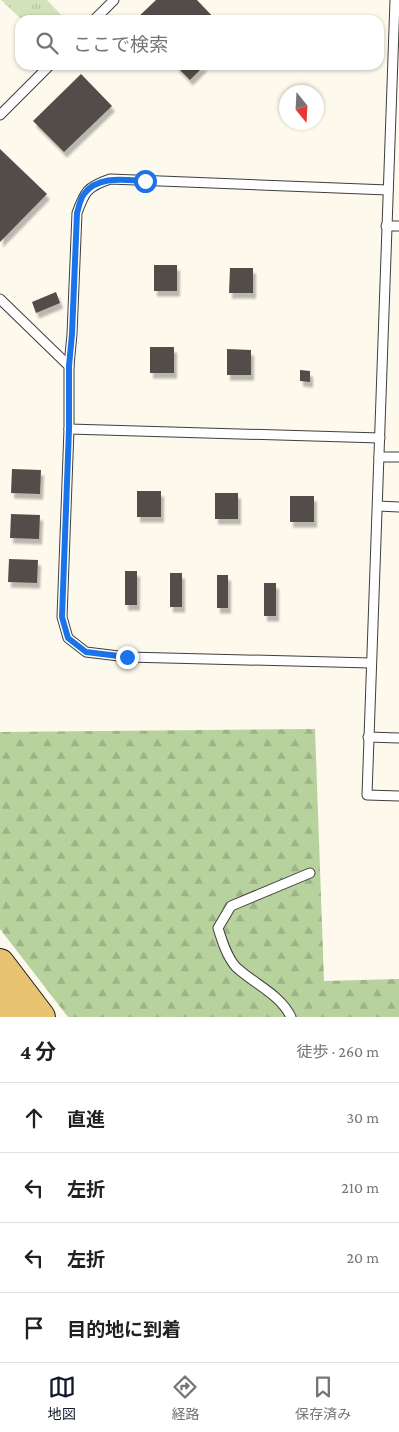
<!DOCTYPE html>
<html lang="ja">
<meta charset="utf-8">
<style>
:root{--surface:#fff;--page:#f6f6f6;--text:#202124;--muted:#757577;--line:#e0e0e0;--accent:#111827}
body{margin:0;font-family:"Crimson Pro","Noto Sans JP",serif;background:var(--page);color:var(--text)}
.compass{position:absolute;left:279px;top:85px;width:45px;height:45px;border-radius:50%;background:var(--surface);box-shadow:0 1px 4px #0004;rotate:162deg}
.stop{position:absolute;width:15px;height:15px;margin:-11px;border:4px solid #1a73e8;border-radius:50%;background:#fff}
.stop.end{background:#1a73e8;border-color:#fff;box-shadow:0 1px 5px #0008}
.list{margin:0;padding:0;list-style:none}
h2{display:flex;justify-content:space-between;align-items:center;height:65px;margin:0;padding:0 20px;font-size:21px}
h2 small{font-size:16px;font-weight:400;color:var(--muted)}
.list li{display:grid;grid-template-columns:32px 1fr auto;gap:15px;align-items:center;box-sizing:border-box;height:70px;padding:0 20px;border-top:1px solid var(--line)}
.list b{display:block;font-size:19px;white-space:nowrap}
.list em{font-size:16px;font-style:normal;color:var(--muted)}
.icon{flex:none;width:28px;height:28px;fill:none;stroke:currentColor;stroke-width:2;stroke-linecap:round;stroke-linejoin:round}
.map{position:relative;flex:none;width:399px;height:1017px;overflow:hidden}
.search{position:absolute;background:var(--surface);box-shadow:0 1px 4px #0004;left:15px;right:15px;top:15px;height:55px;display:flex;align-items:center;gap:12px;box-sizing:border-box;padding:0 18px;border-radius:15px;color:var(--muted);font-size:19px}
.sheet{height:345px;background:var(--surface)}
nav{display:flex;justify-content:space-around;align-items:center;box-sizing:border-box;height:70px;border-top:1px solid var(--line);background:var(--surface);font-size:14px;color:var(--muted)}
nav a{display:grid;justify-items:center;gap:2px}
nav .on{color:var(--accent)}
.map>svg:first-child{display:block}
.grass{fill:url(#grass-tufts)}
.forest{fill:url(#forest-firs)}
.building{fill:#534d4a;filter:url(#shadow)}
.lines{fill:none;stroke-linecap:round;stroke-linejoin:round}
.lane-casing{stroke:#3f3f3f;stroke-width:11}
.primary-casing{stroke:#1d1d1d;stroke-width:30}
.lane{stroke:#fff;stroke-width:9}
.primary{stroke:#e8c472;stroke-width:28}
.route{stroke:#1a73e8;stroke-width:6}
</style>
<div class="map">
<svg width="399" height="1017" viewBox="0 0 399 1017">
<defs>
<pattern id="grass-tufts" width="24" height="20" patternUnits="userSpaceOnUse" patternTransform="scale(1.25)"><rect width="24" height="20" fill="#d2e3bb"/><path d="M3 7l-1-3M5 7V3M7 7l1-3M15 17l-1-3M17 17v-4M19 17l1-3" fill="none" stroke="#b3c2a0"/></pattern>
<pattern id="forest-firs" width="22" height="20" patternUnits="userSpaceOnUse" patternTransform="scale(1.25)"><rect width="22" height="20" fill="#b7d29c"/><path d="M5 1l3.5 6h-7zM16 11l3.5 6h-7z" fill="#9cb385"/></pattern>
<filter id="shadow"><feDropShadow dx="3" dy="5.5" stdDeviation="1" flood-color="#0004"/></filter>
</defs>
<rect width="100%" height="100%" fill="#fdf9ed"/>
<path class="grass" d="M1,0H47L66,20H22Z"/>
<path class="forest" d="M315,729L324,981L399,979V1017H68L0,929V732Z"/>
<g class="building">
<path d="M156,0H197L216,20H135Z"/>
<path d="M175,65H205L190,80Z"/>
<path d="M81,74L112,106L64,152L33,121Z"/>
<path d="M0,149L47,194L0,242Z"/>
<rect x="154" y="265" width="23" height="26"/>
<path d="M230,268H253V293H229Z"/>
<path d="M56,292L60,303L36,313L32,302Z"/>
<rect x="150" y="347" width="24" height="26"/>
<path d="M227,349L251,350V375H227Z"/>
<path d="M300,370L310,371V382L300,381Z"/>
<path d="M12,469L41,470L40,494L11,493Z"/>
<rect x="137" y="491" width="24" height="26"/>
<rect x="215" y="493" width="23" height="26"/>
<rect x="290" y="496" width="24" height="26"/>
<path d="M11,514L40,515L39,539L10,538Z"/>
<path d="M9,559L38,560L37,583L8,582Z"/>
<rect x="125" y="571" width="12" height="34"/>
<rect x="170" y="573" width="12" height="34"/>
<rect x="217" y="575" width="11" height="33"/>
<rect x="264" y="583" width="12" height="33"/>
</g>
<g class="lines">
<g class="lane-casing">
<g id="lane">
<path d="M395,0L367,795L399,796"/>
<path d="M94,20L114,0"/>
<path d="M0,115L50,65"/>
<path d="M386,226H399"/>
<path d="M0,299L69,366V429L62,617L68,638L86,652L127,657L371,663"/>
<path d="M69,366L72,334L77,213C85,191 87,187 110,179L388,190"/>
<path d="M69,429L380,438"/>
<path d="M379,457H399"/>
<path d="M378,506L399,507"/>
<path d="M368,737L399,738"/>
<path d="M291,1017C280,994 254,984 236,967C227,957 222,941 218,928L231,906L310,873"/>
</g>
</g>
<g class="primary-casing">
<g id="primary">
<path d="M0,963L41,1017"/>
<path d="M0,1000L13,1017"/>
</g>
</g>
<use href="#lane" class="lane"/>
<use href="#primary" class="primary"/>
</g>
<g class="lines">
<path class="route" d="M127,657L86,652L68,638L62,617L69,429V366L72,334L77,213C79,207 80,199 84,194C98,175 125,180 145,181"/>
</g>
</svg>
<svg class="compass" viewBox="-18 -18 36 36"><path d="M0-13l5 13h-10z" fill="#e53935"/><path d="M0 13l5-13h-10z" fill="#757577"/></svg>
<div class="stop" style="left:145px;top:181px"></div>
<div class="stop end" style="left:127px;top:657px"></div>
<div class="search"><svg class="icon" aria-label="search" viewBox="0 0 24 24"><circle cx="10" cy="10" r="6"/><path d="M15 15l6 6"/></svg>ここで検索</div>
</div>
<section class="sheet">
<h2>4 分<small>徒歩 · 260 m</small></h2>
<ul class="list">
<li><svg class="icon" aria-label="ahead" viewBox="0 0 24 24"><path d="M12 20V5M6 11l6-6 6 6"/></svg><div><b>直進</b></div><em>30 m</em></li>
<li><svg class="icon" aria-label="left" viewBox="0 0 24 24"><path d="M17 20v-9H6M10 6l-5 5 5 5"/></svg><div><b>左折</b></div><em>210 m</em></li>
<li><svg class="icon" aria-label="left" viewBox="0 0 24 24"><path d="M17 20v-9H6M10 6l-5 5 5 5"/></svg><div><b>左折</b></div><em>20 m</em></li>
<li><svg class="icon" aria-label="arrive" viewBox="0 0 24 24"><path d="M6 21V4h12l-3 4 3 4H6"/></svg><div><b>目的地に到着</b></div></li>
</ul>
</section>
<nav>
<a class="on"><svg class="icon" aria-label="map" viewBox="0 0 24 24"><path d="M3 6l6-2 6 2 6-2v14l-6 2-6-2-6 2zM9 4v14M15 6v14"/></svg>地図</a>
<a><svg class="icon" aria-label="directions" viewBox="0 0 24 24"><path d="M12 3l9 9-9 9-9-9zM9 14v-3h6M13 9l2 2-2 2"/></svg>経路</a>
<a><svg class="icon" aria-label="saved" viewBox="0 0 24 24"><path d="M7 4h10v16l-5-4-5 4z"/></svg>保存済み</a>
</nav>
